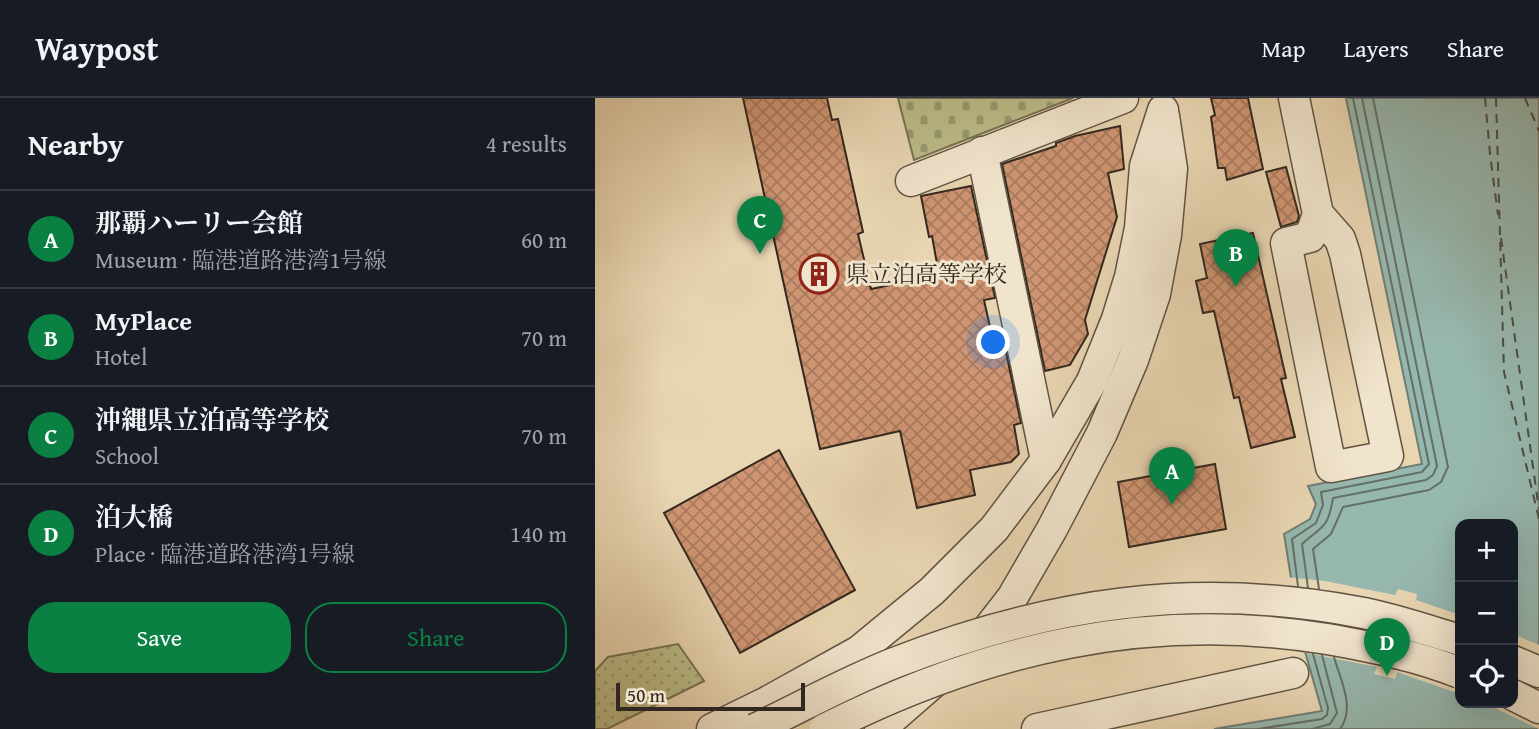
<!DOCTYPE html>
<meta charset="utf-8">
<style>
:root{--surface:#171b24;--page:#242831;--text:#f1f3f6;--muted:#9ea1a6;--line:#363941;--accent:#0b8043}
body{margin:0;font-family:"Gentium Book Plus","Noto Serif JP",serif;background:var(--page);color:var(--text)}
.controls{position:absolute;right:21px;bottom:21px;display:grid;overflow:hidden;border-radius:14px;box-shadow:0 7px 28px #0002}
.controls button{width:63px;height:63px;display:grid;place-items:center;padding:0;border:0;border-bottom:2px solid var(--line);background:var(--surface);color:var(--text);font:35px sans-serif}
.scale{position:absolute;left:21px;bottom:18px;width:189px;box-sizing:border-box;padding-left:7px;border:4px solid #32281f;border-top:0;font-size:19px;line-height:24px;white-space:nowrap;color:#32281f;-webkit-text-stroke:5px #f0e4cc;paint-order:stroke}
.you{position:absolute;left:399px;top:245px;width:24px;height:24px;margin:-18px;border:5px solid #fff;border-radius:50%;background:#1a73e8;box-shadow:0 0 0 10px #1a73e833}
.badge{display:grid;place-items:center;width:46px;height:46px;border-radius:50%;background:var(--accent);color:#fff;font-size:23px;font-weight:700}
.pin{position:absolute;translate:-50% -58px;filter:drop-shadow(0 2px 4px #0008)}
.pin::after{content:'';position:absolute;top:37px;width:24px;height:21px;background:inherit;clip-path:polygon(0 0,100% 0,50% 100%)}
.list{margin:0;padding:0;list-style:none}
h2{display:flex;justify-content:space-between;align-items:center;height:91px;margin:0;padding:0 28px;font-size:30px}
h2 small{font-size:23px;font-weight:400;color:var(--muted)}
.list li{display:grid;grid-template-columns:46px 1fr auto;gap:21px;align-items:center;box-sizing:border-box;height:98px;padding:0 28px;border-top:2px solid var(--line)}
.list b{display:block;font-size:26px;white-space:nowrap}
.list p{margin:0;font-size:23px;white-space:nowrap;color:var(--muted)}
.list em{font-size:23px;font-style:normal;color:var(--muted)}
.actions{display:flex;gap:14px;padding:21px 28px}
.actions a{flex:1;padding:16px 0;border:2px solid var(--accent);border-radius:28px;text-align:center;font-size:24px;color:var(--accent)}
.actions .main{background:var(--accent);color:#fff}
.icon{flex:none;width:38px;height:38px;fill:none;stroke:currentColor;stroke-width:2;stroke-linecap:round;stroke-linejoin:round}
.map{position:relative;flex:none;width:944px;height:631px;overflow:hidden}
header{display:flex;align-items:center;gap:42px;box-sizing:border-box;height:98px;padding:0 35px;background:var(--surface);border-bottom:2px solid var(--line)}
header strong{font-size:33px}
nav{display:flex;gap:38px;margin-inline-start:auto;font-size:24px}
main{display:flex}
aside{flex:1;background:var(--surface)}
.map>svg:first-child{display:block}
.grass{fill:url(#grass-dots);stroke:#767254;stroke-width:2}
.cemetery{fill:url(#cemetery-stones);stroke:#767254;stroke-width:2}
.water{fill:#97b8af;stroke:#6f7e75;stroke-width:2;fill-rule:evenodd}
.pier{fill:#e8d5b1}
.lines{fill:none;stroke-linecap:round;stroke-linejoin:round}
.shore{stroke:#647067;stroke-width:2}
.ferry{stroke:#4b4c43;stroke-width:2;stroke-dasharray:9 7;stroke-linecap:butt}
.building{fill:url(#building-cross-hatch);stroke:#32281f;stroke-width:2}
.minor-casing{stroke:#605344;stroke-width:33}
.minor{stroke:#f0e4cc;stroke-width:30}
.minor-bridge-casing{stroke:#605344;stroke-width:33;stroke-linecap:butt}
.minor-bridge{stroke:#f0e4cc;stroke-width:30}
.labels{text-anchor:middle;stroke-width:6;stroke-linejoin:round;paint-order:stroke}
.poi-label{font-size:23px;fill:#32281f;stroke:#f0e4cc;text-anchor:start}
</style>
<header>
<strong>Waypost</strong>
<nav><a>Map</a><a>Layers</a><a>Share</a></nav>
</header>
<main>
<aside>
<h2>Nearby<small>4 results</small></h2>
<ul class="list">
<li><span class="badge">A</span><div><b>那覇ハーリー会館</b><p>Museum · 臨港道路港湾1号線</p></div><em>60 m</em></li>
<li><span class="badge">B</span><div><b>MyPlace</b><p>Hotel</p></div><em>70 m</em></li>
<li><span class="badge">C</span><div><b>沖縄県立泊高等学校</b><p>School</p></div><em>70 m</em></li>
<li><span class="badge">D</span><div><b>泊大橋</b><p>Place · 臨港道路港湾1号線</p></div><em>140 m</em></li>
</ul>
<div class="actions"><a class="main">Save</a><a>Share</a></div>
</aside>
<div class="map">
<svg width="944" height="631" viewBox="0 0 944 631">
<defs>
<pattern id="grass-dots" width="8" height="8" patternUnits="userSpaceOnUse" patternTransform="scale(1.75)"><rect width="8" height="8" fill="#bbbc88"/><path d="M2 2h.1M6 6h.1" fill="none" stroke="#99996f" stroke-width="1.8" stroke-linecap="round"/></pattern>
<pattern id="cemetery-stones" width="16" height="16" patternUnits="userSpaceOnUse" patternTransform="scale(1.75)"><rect width="16" height="16" fill="#bbbc88"/><path d="M2 7V4a2 2 0 0 1 4 0v3zM10 15v-3a2 2 0 0 1 4 0v3z" fill="#99996f"/></pattern>
<pattern id="building-cross-hatch" width="8" height="8" patternUnits="userSpaceOnUse" patternTransform="scale(1.75)"><rect width="8" height="8" fill="#cf9572"/><path d="M0 0l8 8M0 8l8-8" fill="none" stroke="#a97a5d"/></pattern>
</defs>
<rect width="100%" height="100%" fill="#e8d5b1"/>
<filter id="stains"><feTurbulence type="fractalNoise" baseFrequency=".00286" numOctaves="4"/><feColorMatrix values="0 0 0 0 .2 0 0 0 0 .09 0 0 0 0 .02 0 0 0 .5 -.17"/></filter>
<radialGradient id="worn" r=".72"><stop offset=".6" stop-color="#630" stop-opacity="0"/><stop offset="1" stop-color="#630" stop-opacity=".3"/></radialGradient>
<path class="grass" d="M83,546L109,583L12,631H0V573L13,559Z"/>
<path class="cemetery" d="M303,0H478L319,62Z"/>
<path class="water" d="M751,0H944V631H619L727,613L705,536L689,436L715,421L721,406L713,388L827,366ZM865,426H918V605H865Z"/>
<g class="pier">
<path d="M691,479L730,483L800,497L803,491L822,496L821,502L865,517V596L802,574L800,581L779,576L782,569L706,554Z"/>
<path d="M918,536L944,547V631L889,605H918Z"/>
</g>
<g class="lines">
<g class="shore">
<path d="M703,488L697,441L721,425L728,407L726,394L827,374L834,366L758,0"/>
<path d="M713,490L707,446C727,428 733,431 738,400L831,382L838,377L842,368L767,0"/>
<path d="M724,491L718,451L736,436L748,409L834,392L846,384L853,369L778,0"/>
<path d="M739,559C745,581 761,610 745,631"/>
<path d="M663,631L727,621L732,617L733,610L718,556"/>
<path d="M717,631L735,626L742,615L727,557"/>
</g>
<g class="ferry">
<path d="M890,0L895,56L903,117"/>
<path d="M901,0L909,274L944,421"/>
<path d="M930,0L944,33"/>
<path d="M906,140L944,412"/>
</g>
</g>
<g class="building">
<path d="M148,0H232L237,22L243,21L268,134L263,136L276,191L344,177L337,138L334,139L326,98L376,88L400,200L389,202L401,256L411,254L426,325L419,327L424,356L416,364L375,372L380,397L322,410L305,333L225,351Z"/>
<path d="M616,0H653L668,71L632,82L630,70H623L616,19L620,17Z"/>
<path d="M525,28L529,71L513,75L522,119L490,222L493,236L475,267L450,273L407,66L461,48V45L480,38Z"/>
<path d="M691,69L704,118L702,124L686,129L671,74Z"/>
<path d="M658,135L691,280L686,281L700,339L656,350L644,299L639,300L619,213L608,215L601,183L612,180L605,146Z"/>
<path d="M184,352L260,492L145,555L69,415Z"/>
<path d="M620,366L631,431L534,449L523,384Z"/>
</g>
<g class="lines">
<g class="minor-casing">
<g id="minor">
<path d="M699,0L723,116L715,139L691,145L736,369L793,358L750,156L745,141L723,116"/>
<path d="M387,54L451,362"/>
<path d="M316,83L528,0"/>
<path d="M918,563L944,574"/>
<path d="M918,597L944,610"/>
<path d="M117,631L172,604L264,553L337,493L399,431L451,362L497,283L522,221L535,179L545,130L550,68L568,12"/>
<path d="M285,631L364,562L389,536L417,500L457,431L507,335L538,262L560,196L571,137L577,71L569,18"/>
<path d="M442,631L698,575"/>
</g>
</g>
<use href="#minor" class="minor"/>
<g class="minor-bridge-casing">
<g id="minor-bridge">
<path d="M160,631C206,609 251,584 299,565C453,505 599,483 763,514C797,520 831,532 865,542"/>
<path d="M230,631C390,550 554,512 732,541C777,549 823,558 865,575"/>
</g>
</g>
<use href="#minor-bridge" class="minor-bridge"/>
</g>
<defs>
<g id="building-ring" transform="scale(2.0125)"><circle r="9.5" fill="#f0e4cc" stroke="#8f2418" stroke-width="1.5"/><path d="M-4-6H4V6H1V3H-1V6H-4ZM-2.5-4.3h1.7v1.8h-1.7ZM.8-4.3h1.7v1.8H.8ZM-2.5-1h1.7V.8h-1.7ZM.8-1h1.7V.8H.8Z" fill="#8f2418"/></g>
</defs>
<g fill-rule="evenodd">
<use href="#building-ring" x="224" y="176"/>
</g>
<g class="labels">
<g class="poi-label">
<text x="251" y="184">県立泊高等学校</text>
</g>
</g>
<rect width="100%" height="100%" filter="url(#stains)"/>
<rect width="100%" height="100%" fill="url(#worn)"/>
</svg>
<div class="controls">
<button>+</button>
<button>−</button>
<button><svg class="icon" aria-label="locate" viewBox="0 0 24 24"><circle cx="12" cy="12" r="6"/><path d="M12 2v4M12 18v4M2 12h4M18 12h4"/></svg></button>
</div>
<div class="scale">50 m</div>
<div class="you"></div>
<div class="pin badge" style="left:577px;top:407px">A</div>
<div class="pin badge" style="left:641px;top:189px">B</div>
<div class="pin badge" style="left:165px;top:156px">C</div>
<div class="pin badge" style="left:792px;top:578px">D</div>
</div>
</main>
